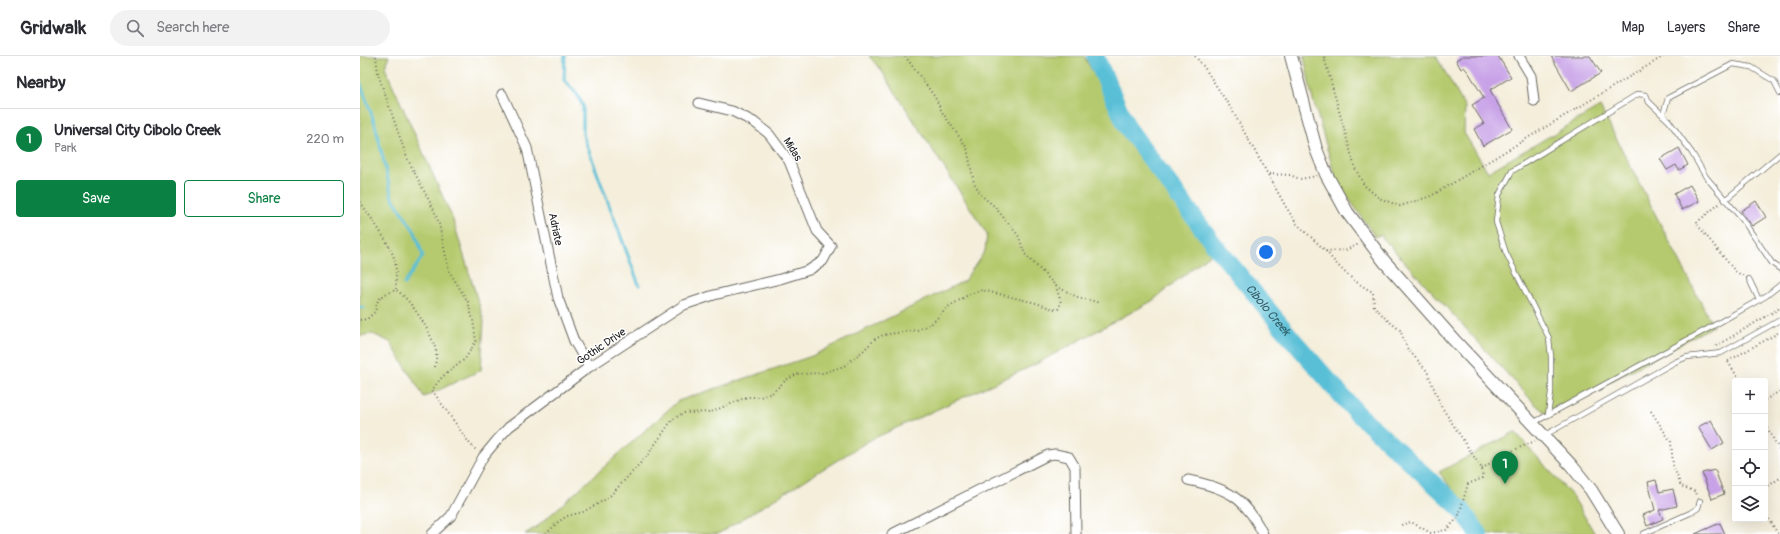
<!DOCTYPE html>
<meta charset="utf-8">
<style>
:root{--surface:#fff;--page:#f2f2f3;--text:#2b2b33;--muted:#7c7c81;--line:#e1e1e2;--accent:#0b8043}
body{margin:0;font-family:Pangolin,sans-serif;background:var(--page);color:var(--text)}
.controls{position:absolute;right:12px;bottom:12px;display:grid;overflow:hidden;border-radius:4px;box-shadow:0 4px 16px #0002}
.controls button{width:36px;height:36px;display:grid;place-items:center;padding:0;border:0;border-bottom:1px solid var(--line);background:var(--surface);color:var(--text);font:20px sans-serif}
.you{position:absolute;left:906px;top:196px;width:14px;height:14px;margin:-10px;border:3px solid #fff;border-radius:50%;background:#1a73e8;box-shadow:0 0 0 6px #1a73e833}
.badge{display:grid;place-items:center;width:26px;height:26px;border-radius:50%;background:var(--accent);color:#fff;font-size:13px;font-weight:700}
.pin{position:absolute;translate:-50% -33px;filter:drop-shadow(0 1px 2px #0008)}
.pin::after{content:'';position:absolute;top:21px;width:14px;height:12px;background:inherit;clip-path:polygon(0 0,100% 0,50% 100%)}
.list{margin:0;padding:0;list-style:none}
h2{display:flex;justify-content:space-between;align-items:center;height:52px;margin:0;padding:0 16px;font-size:17px}
h2 small{font-size:13px;font-weight:400;color:var(--muted)}
.list li{display:grid;grid-template-columns:26px 1fr auto;gap:12px;align-items:center;box-sizing:border-box;height:60px;padding:0 16px;border-top:1px solid var(--line)}
.list b{display:block;font-size:15px;white-space:nowrap}
.list p{margin:0;font-size:13px;white-space:nowrap;color:var(--muted)}
.list em{font-size:13px;font-style:normal;color:var(--muted)}
.actions{display:flex;gap:8px;padding:12px 16px}
.actions a{flex:1;padding:9px 0;border:1px solid var(--accent);border-radius:4px;text-align:center;font-size:14px;color:var(--accent)}
.actions .main{background:var(--accent);color:#fff}
.icon{flex:none;width:22px;height:22px;fill:none;stroke:currentColor;stroke-width:2;stroke-linecap:round;stroke-linejoin:round}
.map{position:relative;flex:none;width:1420px;height:478px;overflow:hidden}
header{display:flex;align-items:center;gap:24px;box-sizing:border-box;height:56px;padding:0 20px;background:var(--surface);border-bottom:1px solid var(--line)}
header strong{font-size:19px}
nav{display:flex;gap:22px;margin-inline-start:auto;font-size:14px}
.search{width:280px;height:36px;background:var(--page);display:flex;align-items:center;gap:10px;box-sizing:border-box;padding:0 14px;border-radius:22px;color:var(--muted);font-size:15px}
main{display:flex}
aside{flex:1;background:var(--surface)}
.map>svg:first-child{display:block}
.green{fill:#b5ca6e;stroke:#687345}
.lines{fill:none;stroke-linecap:round;stroke-linejoin:round}
.stream{stroke:#59bfd7;stroke-width:3}
.river{stroke:#59bfd7;stroke-width:18}
.building{fill:#c8a2e7}
.lane-casing{stroke:#68665f;stroke-width:6}
.street-casing{stroke:#68665f;stroke-width:11}
.secondary-casing{stroke:#68665f;stroke-width:14}
.path{stroke:#68665f;stroke-width:2;stroke-dasharray:1 3;stroke-linecap:butt}
.lane{stroke:#fff;stroke-width:4.5}
.street{stroke:#fff;stroke-width:9}
.secondary{stroke:#fff;stroke-width:12}
.labels{text-anchor:middle;stroke-width:3;stroke-linejoin:round;paint-order:stroke}
.street-label{font-size:11px;fill:#1c1c1c;stroke:#fff}
.water-label{font-size:12px;font-style:italic;fill:#345d67;stroke:#fff}
</style>
<header>
<strong>Gridwalk</strong>
<div class="search"><svg class="icon" aria-label="search" viewBox="0 0 24 24"><circle cx="10" cy="10" r="6"/><path d="M15 15l6 6"/></svg>Search here</div>
<nav><a>Map</a><a>Layers</a><a>Share</a></nav>
</header>
<main>
<aside>
<h2>Nearby<small></small></h2>
<ul class="list">
<li><span class="badge">1</span><div><b>Universal City Cibolo Creek</b><p>Park</p></div><em>220 m</em></li>
</ul>
<div class="actions"><a class="main">Save</a><a>Share</a></div>
</aside>
<div class="map">
<svg width="1420" height="478" viewBox="0 0 1420 478">
<rect width="100%" height="100%" fill="#fff"/>
<filter id="ink" filterUnits="userSpaceOnUse"><feTurbulence type="fractalNoise" baseFrequency=".025" numOctaves="2"/><feDisplacementMap in="SourceGraphic" scale="8" xChannelSelector="R" yChannelSelector="G"/><feConvolveMatrix kernelMatrix="1 2 1 2 8 2 1 2 1" color-interpolation-filters="sRGB"/></filter>
<filter id="wash" filterUnits="userSpaceOnUse"><feTurbulence type="fractalNoise" baseFrequency=".012" numOctaves="4" result="noise"/><feDisplacementMap in="SourceGraphic" scale="16" xChannelSelector="R" yChannelSelector="G"/><feGaussianBlur stdDeviation="0.9" result="paint"/><feColorMatrix in="noise" values="0 0 0 0 0 0 0 0 0 0 0 0 0 0 0 0 0 1.4 0 .05"/><feComposite in="paint" operator="in"/></filter>
<g filter="url(#wash)">
<rect width="100%" height="100%" fill="#f4eedb"/>
<g class="green">
<path d="M0,0H29L25,12L92,161L124,265L121,314L64,341L30,286L13,278L0,280Z"/>
<path d="M509,0H724L770,84L829,166L856,193L792,245L676,308L510,384L358,478H165L178,470L318,345L452,300L604,225L625,195L627,178L521,14Z"/>
<path d="M944,0H1076L1105,51L1104,77L1128,116L1240,51L1353,270L1188,359L1175,348L1020,179L1015,181L976,123L951,37Z"/>
<path d="M1155,376L1213,441L1235,478H1126L1079,416Z"/>
</g>
<g class="lines">
<g class="stream">
<path d="M205,0L204,24L217,38L223,50V79L279,229"/>
<path d="M0,26L15,68L32,141L55,176L63,200L44,228"/>
<path d="M0,251L4,252"/>
</g>
<path class="river" id="s1" d="M735,0L767,71L856,191L933,284L996,356L1101,453L1119,478"/>
</g>
<g id="blocks">
<g class="building">
<path d="M1103,0H1138L1151,21L1130,34L1152,73L1123,90L1114,73L1124,68L1112,49L1124,42L1109,17L1104,11L1101,13L1096,4Z"/>
<path d="M1191,0H1230L1241,17L1211,35Z"/>
<path d="M1319,92L1328,109L1319,114L1316,109L1307,114L1300,103Z"/>
<path d="M1330,129L1339,145L1322,154L1314,138Z"/>
<path d="M1396,145L1406,161L1392,170L1381,155Z"/>
<path d="M1351,364L1364,387L1352,394L1338,371Z"/>
<path d="M1355,414L1364,438L1352,443L1342,417Z"/>
<path d="M1296,424L1299,436L1313,433L1317,450L1299,454L1303,463L1287,470L1283,459L1295,454L1288,426Z"/>
<path d="M1360,467L1365,478H1335Z"/>
</g>
</g>
</g>
<g filter="url(#ink)">
<use href="#blocks" fill-opacity="0" stroke="#68665f" stroke-width="1"/>
<g class="lines">
<g class="lane-casing">
<g id="lane">
<path d="M1303,59L1308,42L1373,8L1391,11L1414,25L1420,37"/>
<path d="M1365,144L1420,98"/>
<path d="M1389,223L1399,244"/>
<path d="M1188,359L1191,336V301L1189,282L1146,197L1136,166L1139,139L1152,115L1278,38L1286,39L1289,46L1309,65L1332,97L1346,121L1382,163L1412,207L1420,213"/>
<path d="M1173,367L1353,270L1406,240L1420,229"/>
<path d="M1185,379L1315,306L1327,301L1361,297L1420,264"/>
<path d="M1283,478L1330,457L1338,452L1340,445"/>
</g>
</g>
<g class="street-casing">
<g id="street">
<path d="M1159,0L1171,20L1174,45"/>
<path d="M142,38L167,92L198,242L214,285L229,311"/>
<path d="M828,424C867,432 885,441 903,478"/>
<path d="M72,478L91,460L123,401L137,384L149,371L229,311L324,249L354,239L420,223L449,214L463,205L471,190L457,175L429,105L409,78L394,66L372,55L339,47"/>
<path d="M532,478L688,399L695,398L709,401L715,411L716,478"/>
</g>
</g>
<g class="secondary-casing">
<path id="secondary" d="M931,0L956,93L966,118L987,156L1024,205L1094,284L1211,409L1231,434L1258,478"/>
</g>
<g class="path">
<path d="M16,0L18,18L47,102L74,154L79,168L89,215L108,246L113,264L116,285L105,303L82,321L72,334L110,388L116,394"/>
<path d="M545,0L575,41L582,56L607,92L614,127L622,140L634,150L658,179L665,198L696,230L717,241L740,247"/>
<path d="M835,0L844,11L872,54L926,151L937,168L966,195L986,194L999,188"/>
<path d="M964,1L995,112L1004,129L1019,142L1040,150L1071,140L1304,0"/>
<path d="M909,118L930,119L940,123L957,120"/>
<path d="M0,146C10,160 27,184 33,199C37,210 36,222 36,233"/>
<path d="M1359,148L1336,167L1375,215L1383,220"/>
<path d="M966,195C979,212 993,226 1013,236L1014,250L1026,263L1040,274L1047,292L1067,315L1081,350L1122,413L1123,422L1108,428L1098,462L1086,474L1071,477L1051,466L1041,469"/>
<path d="M0,264L7,263L15,256L18,244L25,238L36,234C50,242 74,280 76,296C77,301 75,307 75,312"/>
<path d="M1356,290L1420,252"/>
<path d="M1368,305L1420,276"/>
<path d="M1368,306L1380,325"/>
<path d="M1405,344L1420,335"/>
<path d="M1291,355L1311,386L1313,409L1321,430L1336,436L1337,439"/>
<path d="M1405,368L1420,395"/>
<path d="M1122,413L1138,401L1175,385"/>
<path d="M1405,432L1420,422"/>
<path d="M1405,456L1418,478"/>
<path d="M186,478L198,466L207,460L223,456L248,442L287,400L312,364L323,357L351,356L387,341H400L412,337L426,324L437,318L463,317L484,310L503,295L515,283L523,279L557,274L571,268L588,251L610,238L622,234L676,247L693,253H698L701,247L696,230"/>
</g>
<use href="#lane" class="lane"/>
<use href="#street" class="street"/>
<use href="#secondary" class="secondary"/>
</g>
</g>
<g class="labels">
<g class="street-label">
<text transform="translate(433 93) rotate(58)" y="4">Midas</text>
<text transform="translate(196 173) rotate(78)" y="4">Adriate</text>
<text transform="translate(241 290) rotate(-34)" y="4">Gothic Drive</text>
</g>
<g class="water-label">
<text dy="4" stroke="none"><textPath href="#s1" startOffset="309">Cibolo Creek</textPath></text>
</g>
</g>
</svg>
<div class="controls">
<button>+</button>
<button>−</button>
<button><svg class="icon" aria-label="locate" viewBox="0 0 24 24"><circle cx="12" cy="12" r="6"/><path d="M12 2v4M12 18v4M2 12h4M18 12h4"/></svg></button>
<button><svg class="icon" aria-label="layers" viewBox="0 0 24 24"><path d="M12 4l9 5-9 5-9-5zM3 14l9 5 9-5"/></svg></button>
</div>
<div class="you"></div>
<div class="pin badge" style="left:1145px;top:428px">1</div>
</div>
</main>
